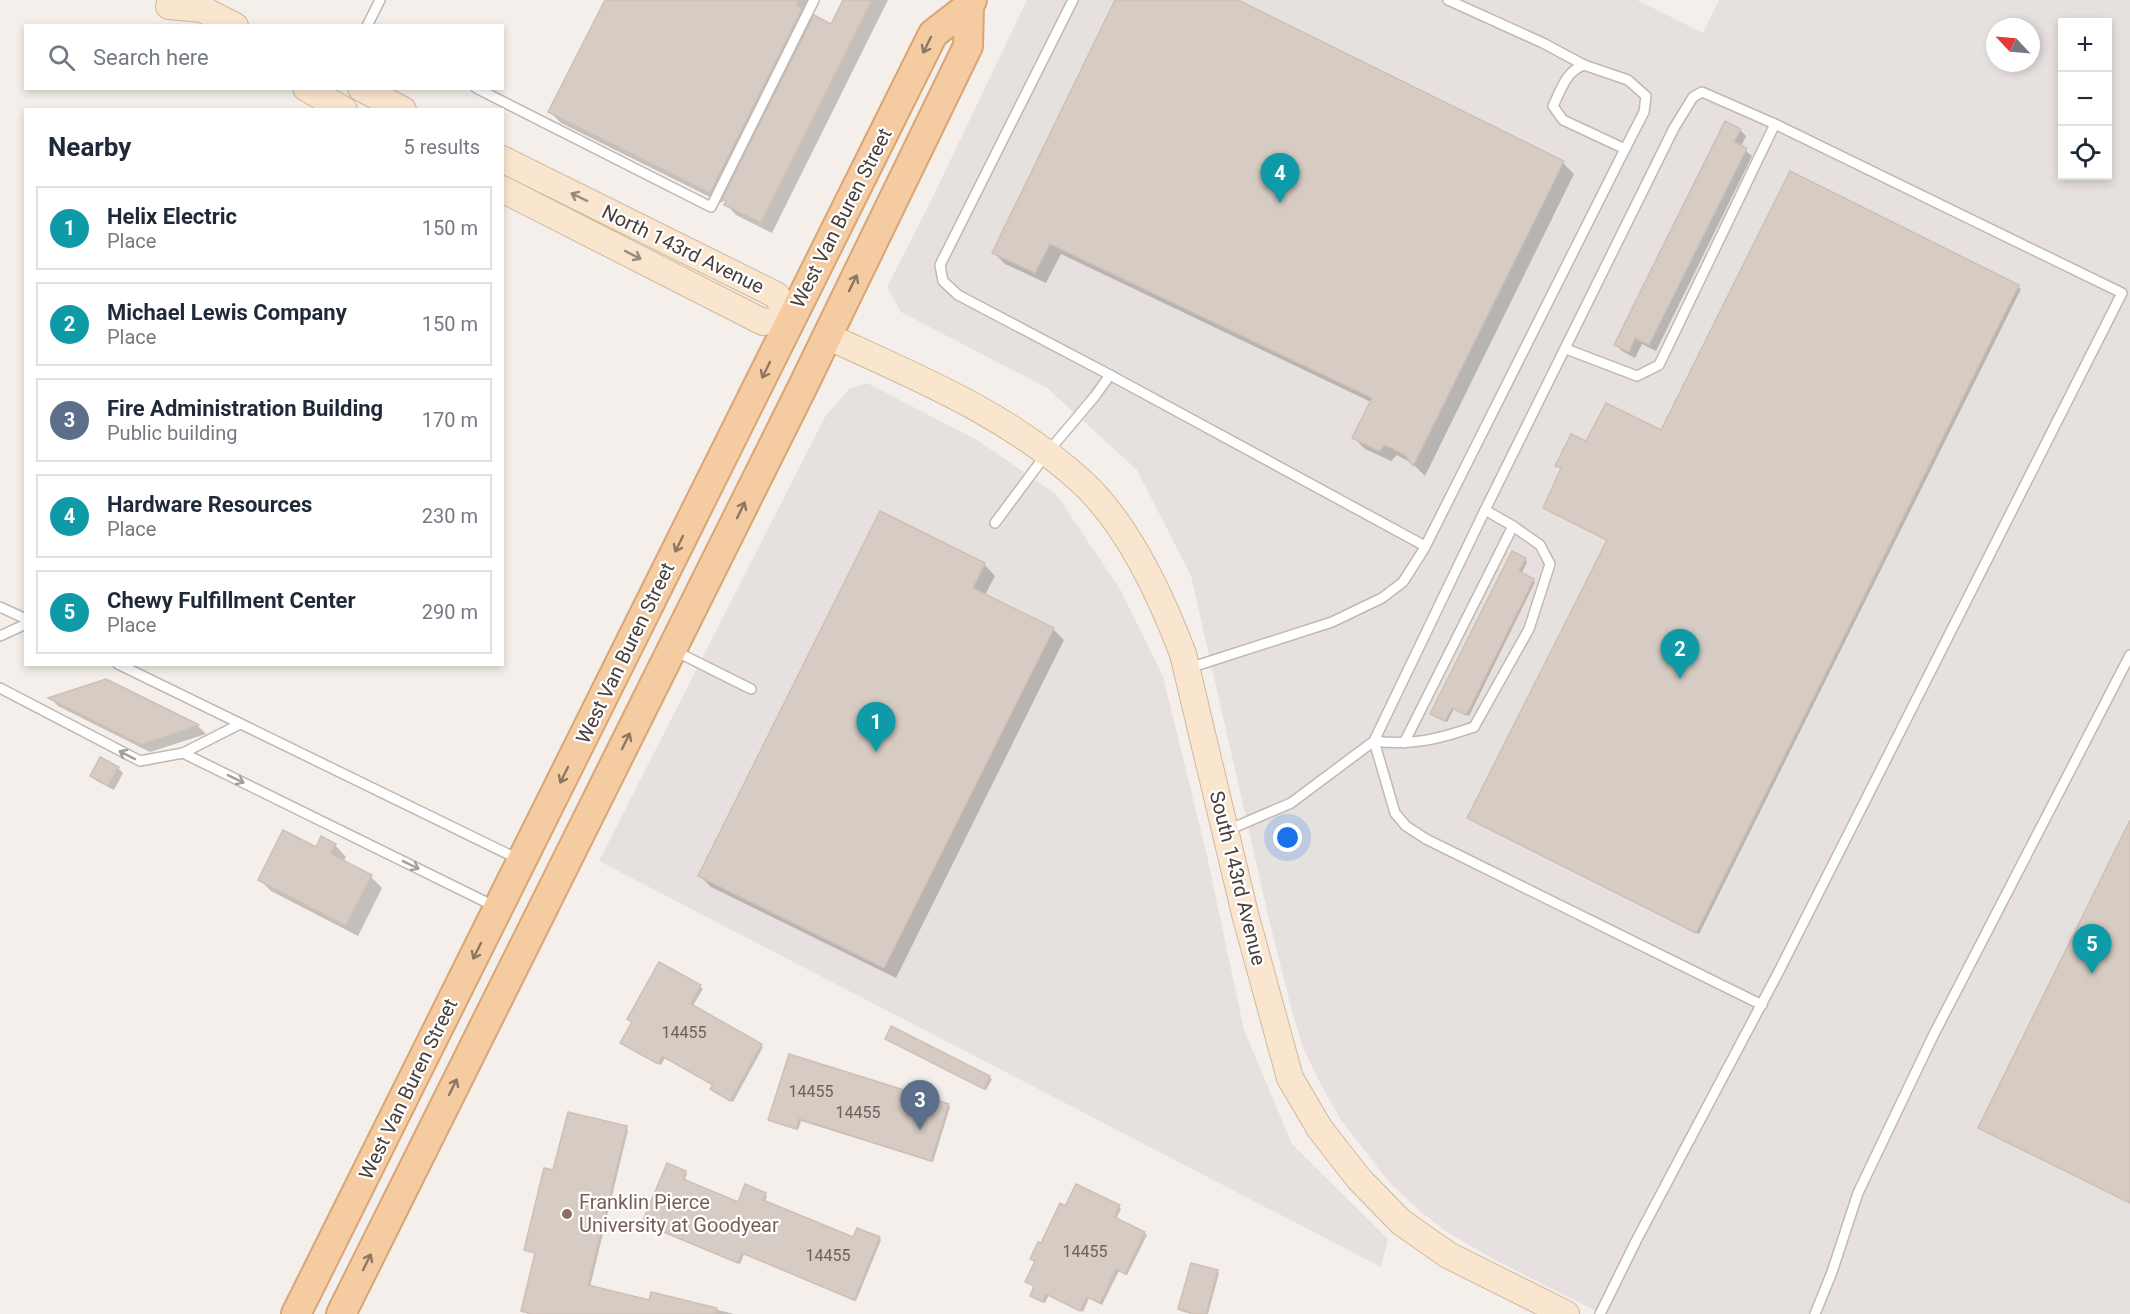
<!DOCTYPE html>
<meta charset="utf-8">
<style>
:root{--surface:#fff;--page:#f2f2f3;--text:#1f2937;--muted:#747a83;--line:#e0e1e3;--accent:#e62f3a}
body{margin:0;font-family:Roboto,sans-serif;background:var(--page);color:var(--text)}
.controls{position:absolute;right:18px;top:18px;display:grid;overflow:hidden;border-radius:0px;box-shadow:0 3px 9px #0003}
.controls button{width:54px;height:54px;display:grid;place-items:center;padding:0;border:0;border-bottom:2px solid var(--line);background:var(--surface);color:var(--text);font:30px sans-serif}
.compass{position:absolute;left:1986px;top:18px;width:54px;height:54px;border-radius:50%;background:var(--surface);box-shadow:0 3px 9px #0003;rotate:296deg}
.you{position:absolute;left:1288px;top:838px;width:21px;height:21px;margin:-15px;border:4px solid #fff;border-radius:50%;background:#1a73e8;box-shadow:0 0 0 9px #1a73e833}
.badge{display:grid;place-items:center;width:39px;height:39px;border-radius:50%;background:var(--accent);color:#fff;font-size:20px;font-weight:700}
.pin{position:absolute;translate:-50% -50px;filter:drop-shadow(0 2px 3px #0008)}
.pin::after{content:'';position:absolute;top:32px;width:21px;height:18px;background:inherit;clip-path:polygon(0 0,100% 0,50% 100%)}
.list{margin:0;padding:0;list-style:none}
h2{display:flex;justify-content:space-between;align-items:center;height:78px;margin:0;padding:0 24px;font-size:26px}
h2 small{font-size:20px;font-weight:400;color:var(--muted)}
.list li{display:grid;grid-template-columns:39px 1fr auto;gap:18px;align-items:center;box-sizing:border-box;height:84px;margin:0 12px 12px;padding:0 12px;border:2px solid var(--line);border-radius:0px}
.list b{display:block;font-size:22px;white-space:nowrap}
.list p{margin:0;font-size:20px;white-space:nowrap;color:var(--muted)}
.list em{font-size:20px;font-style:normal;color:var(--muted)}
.icon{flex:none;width:33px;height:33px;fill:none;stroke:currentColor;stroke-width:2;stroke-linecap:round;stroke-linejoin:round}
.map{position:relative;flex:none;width:2130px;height:1314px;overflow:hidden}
.search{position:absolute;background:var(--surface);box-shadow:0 3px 9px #0003;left:24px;top:24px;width:480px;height:66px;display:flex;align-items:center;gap:15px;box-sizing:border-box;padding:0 21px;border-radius:0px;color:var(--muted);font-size:22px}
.panel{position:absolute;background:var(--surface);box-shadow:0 3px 9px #0003;left:24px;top:108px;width:480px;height:558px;border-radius:0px}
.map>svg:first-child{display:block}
.industrial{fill:#e6e1df;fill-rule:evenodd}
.shadow{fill:#0003}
.building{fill:#d7ccc4;stroke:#cfbfb5;stroke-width:1.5}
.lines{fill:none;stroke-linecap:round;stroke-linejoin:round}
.lane-casing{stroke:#c1b8b1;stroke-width:12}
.secondary-casing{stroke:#cfb89e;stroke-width:28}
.primary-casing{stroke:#d9a573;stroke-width:32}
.lane{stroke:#fff;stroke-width:9}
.secondary{stroke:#fae6ce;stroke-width:26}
.primary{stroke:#f5cca2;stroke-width:28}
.oneway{stroke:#8d7763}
.oneway2{stroke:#988a7c}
.oneway3{stroke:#a39f9c}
.education-dot{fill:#8d6e63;stroke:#fff;stroke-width:2}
.labels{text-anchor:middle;stroke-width:4.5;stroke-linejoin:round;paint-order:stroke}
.number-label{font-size:16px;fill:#6b625c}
.street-label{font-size:20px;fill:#473f39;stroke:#fff}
.education-label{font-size:20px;fill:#785e54;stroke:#fff;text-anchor:start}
</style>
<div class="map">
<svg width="2130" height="1314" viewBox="0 0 2130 1314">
<rect width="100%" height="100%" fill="#f4efea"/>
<g class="industrial">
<path d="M1027,0H1637L1703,33L1719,0H2130V1314H1602L1493,1259L1448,1233L1421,1212L1389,1182L1341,1120L1320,1083L1304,1050L1293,1015L1268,915L1191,576L1137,470L1047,388L901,312L887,287L930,203ZM2062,22H2108V176H2062ZM1995,27H2031V63H1995Z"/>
<path d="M867,383L977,440L1056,494L1120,589L1163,676L1207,856L1244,1030L1292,1144L1388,1239L1381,1267L599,861L825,417L849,389Z"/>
</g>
<g class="shadow">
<path d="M606,0H815L807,16L813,21L832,26L845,0H888L772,233L736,215L726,204L727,202L724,199L722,203L561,123L550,112Z"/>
<path d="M1117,0H1234L1563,163L1574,174L1425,476L1413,464L1397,455L1391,461L1365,449L1354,438L1371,402L1061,254L1046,283L1005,264L994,253Z"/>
<path d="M1740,130L1746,136L1741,147L1752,156L1656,351L1642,344L1635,358L1622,351L1616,345Z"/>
<path d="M1791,173L2021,289L1699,934L1468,818L1608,540L1562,469L1557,465L1587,443L1662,432Z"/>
<path d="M1525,559L1527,562L1521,574L1535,582L1469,716L1454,709L1447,722L1434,716L1432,714Z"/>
<path d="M984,564L995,576L985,595L1053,629L1064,640L896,978L711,887L700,876Z"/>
<path d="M106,681L198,726L206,734L150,752L58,706L51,699Z"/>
<path d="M118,768L123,773L114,790L97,781L92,775Z"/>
<path d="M335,845L346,857L343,862L371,877L382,888L358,936L271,891L260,880L316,849Z"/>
<path d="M660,964L703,989L692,1007L763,1047L733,1102L714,1091V1085L665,1058L661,1065L624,1044Z"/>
<path d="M889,1040L989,1077L992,1079L986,1090Z"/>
<path d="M948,1105L950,1107L933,1162L801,1121L798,1130L769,1119Z"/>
<path d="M626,1127L628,1130L590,1287L650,1302L652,1294L734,1314H529L523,1311L537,1254L526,1250L554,1172Z"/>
<path d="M685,1172L687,1174L684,1181L738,1204L765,1194L767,1196L765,1202L854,1239L879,1238L881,1240L856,1301L744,1254L740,1264L646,1225L644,1223Z"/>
<path d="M1077,1186L1119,1207L1121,1209L1116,1219L1147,1235L1127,1275L1119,1271L1102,1305L1089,1298L1083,1312L1049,1295L1045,1303L1034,1298L1035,1287L1027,1282L1036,1262L1032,1259L1066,1208Z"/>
<path d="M1217,1271L1219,1273L1208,1314H1191L1181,1311L1179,1309Z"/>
</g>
<g class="building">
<path d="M605,0H798L796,5L802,9L710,193L548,112Z"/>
<path d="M843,0H872L761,223L724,205L726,201L722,199L814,15L831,24Z"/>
<path d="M1115,0H1238L1564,161L1413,466L1405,455L1385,445L1379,451L1352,438L1372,398L1050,244L1035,273L992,253Z"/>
<path d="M1725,121L1741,129L1734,142L1747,148L1649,345L1635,338L1629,352L1614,345Z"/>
<path d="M1790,171L2019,285L1696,933L1467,818L1607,540L1543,508L1561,468L1555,466L1571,434L1586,441L1606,403L1661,430Z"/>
<path d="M880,511L985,563L973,588L1054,628L884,968L698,876Z"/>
<path d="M1512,551L1526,558L1519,571L1534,579L1466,715L1452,708L1445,721L1430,714Z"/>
<path d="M106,679L199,725L141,745L48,698Z"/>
<path d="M100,757L119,767L108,786L90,776Z"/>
<path d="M2130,820V1203L1978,1128Z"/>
<path d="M283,830L316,847L321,836L336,844L331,854L372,875L346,926L258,880Z"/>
<path d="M659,962L701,985L691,1004L762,1044L730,1101L710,1089L713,1085L662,1056L658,1064L620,1043L632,1022L627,1019Z"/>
<path d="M891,1026L990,1076L984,1089L885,1039Z"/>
<path d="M789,1054L949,1104L931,1161L799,1119L796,1129L768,1120Z"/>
<path d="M568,1112L627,1126L588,1285L649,1300L651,1292L717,1308L716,1314H532L521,1311L535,1253L524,1250L544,1168L553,1170Z"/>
<path d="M667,1163L686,1171L683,1179L738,1202L745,1184L766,1193L763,1200L853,1237L857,1228L880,1237L854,1300L742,1253L738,1263L642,1223Z"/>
<path d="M1076,1184L1120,1205L1114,1217L1145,1232L1125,1274L1116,1269L1100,1303L1087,1297L1080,1311L1046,1294L1043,1302L1030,1296L1034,1286L1025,1282L1035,1261L1030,1259L1038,1242L1041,1243L1060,1203L1065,1206Z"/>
<path d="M1191,1263L1218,1270L1206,1314H1194L1178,1309Z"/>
</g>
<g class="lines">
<g class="lane-casing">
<g id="lane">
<path d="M1073,0L940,265L943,281L958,295L1110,375L1425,546"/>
<path d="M1448,0L1543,43L1584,65"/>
<path d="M367,26L380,0"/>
<path d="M476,88L711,207L814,0"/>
<path d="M1566,349L1637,376L1659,365L1775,124"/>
<path d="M1485,510L1374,741L1395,813L1406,826L1426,839L1762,1005"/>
<path d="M995,523L1047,453L1095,396L1110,375"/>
<path d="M0,607L26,619"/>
<path d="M0,636L26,624"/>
<path d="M675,651L751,689"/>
<path d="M118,664L518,859"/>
<path d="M1189,668L1332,622L1382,598L1403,582L1424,549L1625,149L1644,112L1646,96L1628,80L1584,65C1566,71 1561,90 1553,106L1563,120L1625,149"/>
<path d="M0,688L140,761L183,753L240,724"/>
<path d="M1404,743L1513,526"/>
<path d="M183,753L496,907"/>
<path d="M1228,830L1291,803L1374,741C1412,746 1439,739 1474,727L1529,629L1550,564L1540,545L1513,526L1485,510L1674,128L1693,97L1702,92L1775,124L2122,293L1778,973L1636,1241L1600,1314"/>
<path d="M1815,1314L1832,1272L1858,1193L1933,1036L2130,655"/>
</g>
</g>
<g class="secondary-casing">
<g id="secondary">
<path d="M169,6L202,9L235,26"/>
<path d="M306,88L344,110"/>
<path d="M361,88L403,110"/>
<path d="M502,159L776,295L792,317L763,322L502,189"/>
<path d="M827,336C918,378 1008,414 1083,483C1129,526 1161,596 1183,654L1245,914L1290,1078L1320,1129L1359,1179L1401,1222L1448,1255L1566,1314"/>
</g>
</g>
<g class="primary-casing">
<g id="primary">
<path d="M296,1314L933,34L969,6"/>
<path d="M341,1314L803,386L968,46L969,6L972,0"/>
</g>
</g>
<use href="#lane" class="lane"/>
<use href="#secondary" class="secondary"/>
<use href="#primary" class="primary"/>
</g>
<defs><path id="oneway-shaft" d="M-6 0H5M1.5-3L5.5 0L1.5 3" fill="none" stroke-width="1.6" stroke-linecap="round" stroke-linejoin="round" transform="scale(1.5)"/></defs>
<g class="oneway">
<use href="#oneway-shaft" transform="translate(927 45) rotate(116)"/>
<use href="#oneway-shaft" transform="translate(853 283) rotate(-64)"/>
<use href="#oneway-shaft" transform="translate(766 370) rotate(116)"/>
<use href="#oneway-shaft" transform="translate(741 510) rotate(-64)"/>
<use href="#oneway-shaft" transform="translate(679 544) rotate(116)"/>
<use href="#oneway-shaft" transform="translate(626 741) rotate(-64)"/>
<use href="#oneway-shaft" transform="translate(564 775) rotate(116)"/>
<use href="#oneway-shaft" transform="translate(477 951) rotate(116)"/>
<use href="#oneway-shaft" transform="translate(453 1087) rotate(-64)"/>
<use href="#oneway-shaft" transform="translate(367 1262) rotate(-64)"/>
</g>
<g class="oneway2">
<use href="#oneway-shaft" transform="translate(579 197) rotate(-154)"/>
<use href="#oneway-shaft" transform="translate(633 255) rotate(27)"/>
</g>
<g class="oneway3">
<use href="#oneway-shaft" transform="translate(127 755) rotate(-153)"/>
<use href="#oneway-shaft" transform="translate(236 779) rotate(26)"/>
<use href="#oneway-shaft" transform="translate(411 865) rotate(26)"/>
</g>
<circle class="education-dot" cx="567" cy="1214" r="6"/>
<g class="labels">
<g class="number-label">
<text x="684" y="1038">14455</text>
<text x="811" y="1097">14455</text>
<text x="858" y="1118">14455</text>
<text x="1085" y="1257">14455</text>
<text x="828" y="1261">14455</text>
</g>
<g class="street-label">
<text transform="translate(841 218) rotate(-63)" y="7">West Van Buren Street</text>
<text transform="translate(683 249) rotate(26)" y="7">North 143rd Avenue</text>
<text transform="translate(625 653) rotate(-64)" y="7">West Van Buren Street</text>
<text transform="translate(1238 878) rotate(76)" y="7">South 143rd Avenue</text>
<text transform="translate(408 1089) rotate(-64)" y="7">West Van Buren Street</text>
</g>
<g class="education-label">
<text x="579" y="1209">Franklin Pierce<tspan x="579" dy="23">University at Goodyear</tspan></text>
</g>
</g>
</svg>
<div class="controls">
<button>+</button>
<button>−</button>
<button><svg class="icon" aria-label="locate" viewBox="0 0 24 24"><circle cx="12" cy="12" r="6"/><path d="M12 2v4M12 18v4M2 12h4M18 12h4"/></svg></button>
</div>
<svg class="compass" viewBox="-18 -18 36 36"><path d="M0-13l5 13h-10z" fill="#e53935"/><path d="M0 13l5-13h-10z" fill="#747a83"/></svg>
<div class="you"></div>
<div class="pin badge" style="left:876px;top:752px;background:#0f9aa8">1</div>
<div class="pin badge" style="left:1680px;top:679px;background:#0f9aa8">2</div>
<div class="pin badge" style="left:920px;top:1130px;background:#5c6f8a">3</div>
<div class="pin badge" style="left:1280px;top:203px;background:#0f9aa8">4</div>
<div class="pin badge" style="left:2092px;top:974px;background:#0f9aa8">5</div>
<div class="search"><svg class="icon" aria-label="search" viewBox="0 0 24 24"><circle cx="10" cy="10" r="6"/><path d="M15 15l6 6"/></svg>Search here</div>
<section class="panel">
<h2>Nearby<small>5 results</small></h2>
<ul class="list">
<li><span class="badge" style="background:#0f9aa8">1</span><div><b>Helix Electric</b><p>Place</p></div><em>150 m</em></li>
<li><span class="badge" style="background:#0f9aa8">2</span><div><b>Michael Lewis Company</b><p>Place</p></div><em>150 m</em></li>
<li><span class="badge" style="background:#5c6f8a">3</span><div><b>Fire Administration Building</b><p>Public building</p></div><em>170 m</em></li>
<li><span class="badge" style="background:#0f9aa8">4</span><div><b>Hardware Resources</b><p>Place</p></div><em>230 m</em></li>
<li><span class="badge" style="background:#0f9aa8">5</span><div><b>Chewy Fulfillment Center</b><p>Place</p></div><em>290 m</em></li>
</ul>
</section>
</div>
